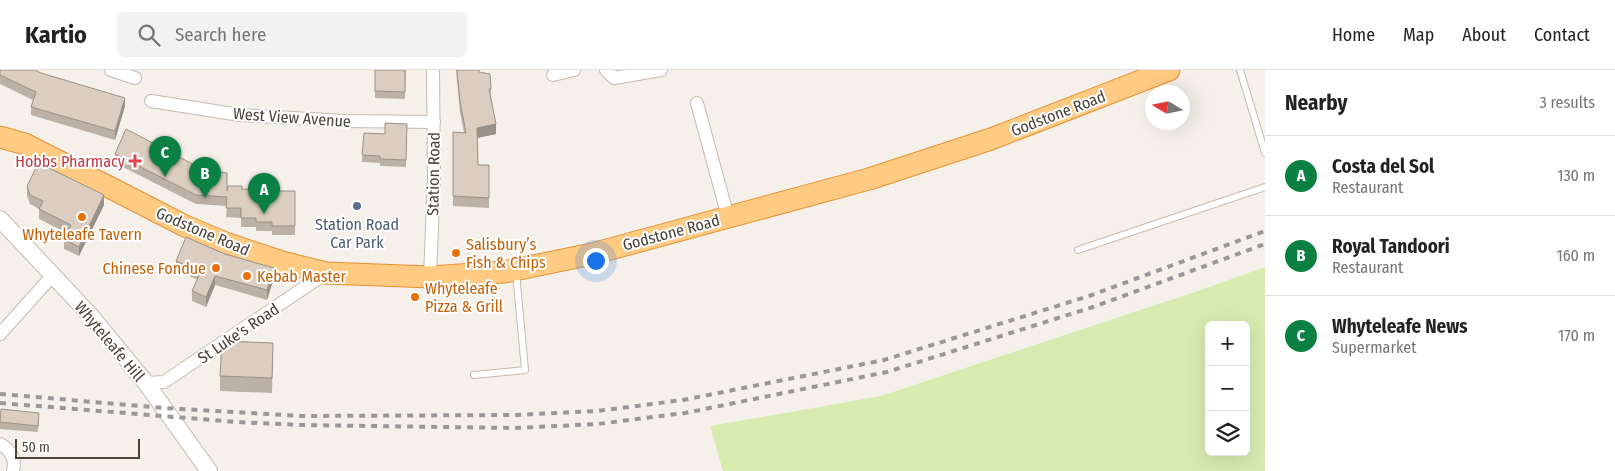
<!DOCTYPE html>
<meta charset="utf-8">
<style>
:root{--surface:#fff;--page:#f2f2f2;--text:#222;--muted:#767676;--line:#e0e0e0;--accent:#0b8043}
body{margin:0;font-family:"Fira Sans Condensed",sans-serif;background:var(--page);color:var(--text)}
.controls{position:absolute;right:15px;bottom:15px;display:grid;overflow:hidden;border-radius:8px;box-shadow:0 5px 20px #0002}
.controls button{width:45px;height:45px;display:grid;place-items:center;padding:0;border:0;border-bottom:1px solid var(--line);background:var(--surface);color:var(--text);font:25px sans-serif}
.compass{position:absolute;left:1145px;top:15px;width:45px;height:45px;border-radius:50%;background:var(--surface);box-shadow:0 5px 20px #0002;rotate:280deg}
.scale{position:absolute;left:15px;bottom:12px;width:125px;box-sizing:border-box;padding-left:5px;border:2px solid #4a4137;border-top:0;font-size:14px;line-height:18px;white-space:nowrap;color:#4a4137;-webkit-text-stroke:4px #fff;paint-order:stroke}
.you{position:absolute;left:595px;top:190px;width:18px;height:18px;margin:-12px;border:4px solid #fff;border-radius:50%;background:#1a73e8;box-shadow:0 0 0 8px #1a73e833}
.badge{display:grid;place-items:center;width:32px;height:32px;border-radius:50%;background:var(--accent);color:#fff;font-size:16px;font-weight:700}
.pin{position:absolute;translate:-50% -41px;filter:drop-shadow(0 1px 2px #0008)}
.pin::after{content:'';position:absolute;top:26px;width:18px;height:15px;background:inherit;clip-path:polygon(0 0,100% 0,50% 100%)}
.list{margin:0;padding:0;list-style:none}
h2{display:flex;justify-content:space-between;align-items:center;height:65px;margin:0;padding:0 20px;font-size:21px}
h2 small{font-size:16px;font-weight:400;color:var(--muted)}
.list li{display:grid;grid-template-columns:32px 1fr auto;gap:15px;align-items:center;box-sizing:border-box;height:80px;padding:0 20px;border-top:1px solid var(--line)}
.list b{display:block;font-size:19px;white-space:nowrap}
.list p{margin:0;font-size:16px;white-space:nowrap;color:var(--muted)}
.list em{font-size:16px;font-style:normal;color:var(--muted)}
.icon{flex:none;width:28px;height:28px;fill:none;stroke:currentColor;stroke-width:2;stroke-linecap:round;stroke-linejoin:round}
.map{position:relative;flex:none;width:1265px;height:401px;overflow:hidden}
header{display:flex;align-items:center;gap:30px;box-sizing:border-box;height:70px;padding:0 25px;background:var(--surface);border-bottom:1px solid var(--line)}
header strong{font-size:24px}
nav{display:flex;gap:28px;margin-inline-start:auto;font-size:18px}
.search{width:350px;height:45px;background:var(--page);display:flex;align-items:center;gap:12px;box-sizing:border-box;padding:0 18px;border-radius:8px;color:var(--muted);font-size:19px}
main{display:flex}
aside{flex:1;background:var(--surface)}
.map>svg:first-child{display:block}
.green{fill:#d7ebb1;fill-rule:evenodd}
.lines{fill:none;stroke-linecap:round;stroke-linejoin:round}
.service-casing{stroke:#c5baae;stroke-width:8}
.minor-casing{stroke:#c5baae;stroke-width:14}
.tertiary-casing{stroke:#c5baae;stroke-width:18}
.trunk-casing{stroke:#e59234;stroke-width:23}
.service{stroke:#fff;stroke-width:6}
.minor{stroke:#fff;stroke-width:12}
.tertiary{stroke:#fff;stroke-width:16}
.trunk{stroke:#ffca82;stroke-width:21}
.rail{stroke:#989898;stroke-width:4;stroke-dasharray:6 6;stroke-linecap:butt}
.wall{fill:#bcb1a6}
.shaded-wall{fill:#999087}
.building{fill:#dbcec1;stroke:#999087}
.health-dot{fill:#e0444e;stroke:#fff;stroke-width:2}
.service-dot{fill:#5c6f8a;stroke:#fff;stroke-width:2}
.food-dot{fill:#e8710a;stroke:#fff;stroke-width:2}
.labels{text-anchor:middle;stroke-width:4;stroke-linejoin:round;paint-order:stroke}
.street-label{font-size:16px;fill:#4a4137;stroke:#fff}
.health-label{font-size:16px;fill:#be3a42;stroke:#fff;text-anchor:end}
.service-label{font-size:16px;fill:#4e5e75;stroke:#fff}
.food-label{font-size:16px;fill:#c56008;stroke:#fff;text-anchor:start}
</style>
<header>
<strong>Kartio</strong>
<div class="search"><svg class="icon" aria-label="search" viewBox="0 0 24 24"><circle cx="10" cy="10" r="6"/><path d="M15 15l6 6"/></svg>Search here</div>
<nav><a>Home</a><a>Map</a><a>About</a><a>Contact</a></nav>
</header>
<main>
<div class="map">
<svg width="1265" height="401" viewBox="0 0 1265 401">
<rect width="100%" height="100%" fill="#f5f1ea"/>
<path class="green" d="M1265,197V401H723L710,356L881,326L1201,220ZM1209,255H1246V382H1209Z"/>
<g class="lines">
<g class="service-casing">
<g id="service">
<path d="M1240,0L1265,83"/>
<path d="M1078,180L1265,117"/>
<path d="M474,305L525,300L516,203"/>
</g>
</g>
<g class="minor-casing">
<g id="minor">
<path d="M111,0L135,8"/>
<path d="M606,0L614,8L661,0"/>
<path d="M553,5L574,0"/>
<path d="M151,31L240,45L345,51L434,52"/>
<path d="M697,33L728,147"/>
<path d="M430,207L434,107L433,0"/>
<path d="M0,264L53,205"/>
<path d="M146,313L164,312L326,203"/>
<path d="M0,374C11,380 16,389 13,401"/>
</g>
</g>
<g class="tertiary-casing">
<path id="tertiary" d="M0,149L91,246L146,313L209,401"/>
</g>
<g class="trunk-casing">
<path id="trunk" d="M0,67L25,74L185,156L228,174L282,192L326,203L430,207L504,202L592,184L869,109L991,69L1169,0"/>
</g>
<use href="#service" class="service"/>
<use href="#minor" class="minor"/>
<use href="#tertiary" class="tertiary"/>
<use href="#trunk" class="trunk"/>
<g class="rail">
<path d="M0,324L164,338L302,346L515,345L597,341L683,330L884,290L1089,226L1265,161"/>
<path d="M0,333L237,352L301,355L515,358L598,354L685,343L887,302L1093,237L1265,174"/>
</g>
</g>
<g class="wall">
<path d="M0,0L125,36L115,70L31,45V37L33,30L0,14Z"/>
<path d="M375,0H406L405,29L375,28Z"/>
<path d="M456,0H479V2L491,19V28L496,64L477,68L478,95H489V138L453,136V62L464,63L460,42Z"/>
<path d="M407,54L406,97L380,96V93L362,92L364,63L385,64Z"/>
<path d="M115,84L227,121L242,119L256,121H295V165H272V161H256V157H241V148L226,147L227,136L196,134L115,93Z"/>
<path d="M27,116L104,135L79,186L64,179V169L67,163L39,149V139L30,134L27,126Z"/>
<path d="M176,191L274,208L267,230L215,215L206,237L192,231V221L198,210L176,200Z"/>
<path d="M273,288L272,323L220,321V306Z"/>
<path d="M39,349L38,362L0,359V351Z"/>
</g>
<g class="shaded-wall">
<path d="M125,28V36L115,70V61Z"/>
<path d="M496,54V64L477,68V58Z"/>
<path d="M104,125V135L79,186V177Z"/>
<path d="M274,198V208L267,230V220Z"/>
<path d="M215,206V215L206,237V227Z"/>
</g>
<g class="building">
<path d="M0,0H35L41,3L125,28L115,61L31,37L36,22L0,5Z"/>
<path d="M375,0H405V22L375,21Z"/>
<path d="M457,0H479V2L490,4L491,19H489L496,54L477,58L478,95H489V128L453,126V62L466,63L460,31Z"/>
<path d="M385,53L407,54L406,90L380,89V86L362,85L364,63L385,64Z"/>
<path d="M126,59L204,100L227,103V121L228,116H242V119L256,120V121H295V156H272V152H256V148H241V138H226L227,127L196,125L115,84Z"/>
<path d="M45,96L104,125L79,177L64,169L71,155L39,139L43,131L30,125L27,116L36,98Z"/>
<path d="M186,167L225,184L274,198L267,220L215,206L206,227L192,221L201,201L176,191Z"/>
<path d="M222,271L273,273L272,308L220,306Z"/>
<path d="M1,339L39,343L38,356L0,352Z"/>
</g>
<path class="health-dot" d="M132.5 83.5h5v5h5v5h-5v5h-5v-5h-5v-5h5z"/>
<circle class="service-dot" cx="357" cy="136" r="5"/>
<g class="food-dot">
<circle cx="82" cy="147" r="5"/>
<circle cx="456" cy="183" r="5"/>
<circle cx="216" cy="198" r="5"/>
<circle cx="247" cy="206" r="5"/>
<circle cx="415" cy="227" r="5"/>
</g>
<g class="labels">
<g class="street-label">
<text transform="translate(1058 43) rotate(-21)" y="6">Godstone Road</text>
<text transform="translate(292 47) rotate(4)" y="6">West View Avenue</text>
<text transform="translate(433 104) rotate(-89)" y="6">Station Road</text>
<text transform="translate(203 161) rotate(23)" y="6">Godstone Road</text>
<text transform="translate(671 162) rotate(-15)" y="6">Godstone Road</text>
<text transform="translate(238 263) rotate(-34)" y="6">St Luke's Road</text>
<text transform="translate(110 271) rotate(50)" y="6">Whyteleafe Hill</text>
</g>
<g class="health-label">
<text x="125" y="97">Hobbs Pharmacy</text>
</g>
<g class="service-label">
<text x="357" y="160">Station Road<tspan x="357" dy="18">Car Park</tspan></text>
</g>
<g class="food-label">
<text x="82" y="170" text-anchor="middle">Whyteleafe Tavern</text>
<text x="466" y="180">Salisbury’s<tspan x="466" dy="18">Fish &amp; Chips</tspan></text>
<text x="206" y="204" text-anchor="end">Chinese Fondue</text>
<text x="257" y="212">Kebab Master</text>
<text x="425" y="224">Whyteleafe<tspan x="425" dy="18">Pizza &amp; Grill</tspan></text>
</g>
</g>
</svg>
<div class="controls">
<button>+</button>
<button>−</button>
<button><svg class="icon" aria-label="layers" viewBox="0 0 24 24"><path d="M12 4l9 5-9 5-9-5zM3 14l9 5 9-5"/></svg></button>
</div>
<svg class="compass" viewBox="-18 -18 36 36"><path d="M0-13l5 13h-10z" fill="#e53935"/><path d="M0 13l5-13h-10z" fill="#767676"/></svg>
<div class="scale">50 m</div>
<div class="you"></div>
<div class="pin badge" style="left:264px;top:144px">A</div>
<div class="pin badge" style="left:205px;top:128px">B</div>
<div class="pin badge" style="left:165px;top:107px">C</div>
</div>
<aside>
<h2>Nearby<small>3 results</small></h2>
<ul class="list">
<li><span class="badge">A</span><div><b>Costa del Sol</b><p>Restaurant</p></div><em>130 m</em></li>
<li><span class="badge">B</span><div><b>Royal Tandoori</b><p>Restaurant</p></div><em>160 m</em></li>
<li><span class="badge">C</span><div><b>Whyteleafe News</b><p>Supermarket</p></div><em>170 m</em></li>
</ul>
</aside>
</main>
